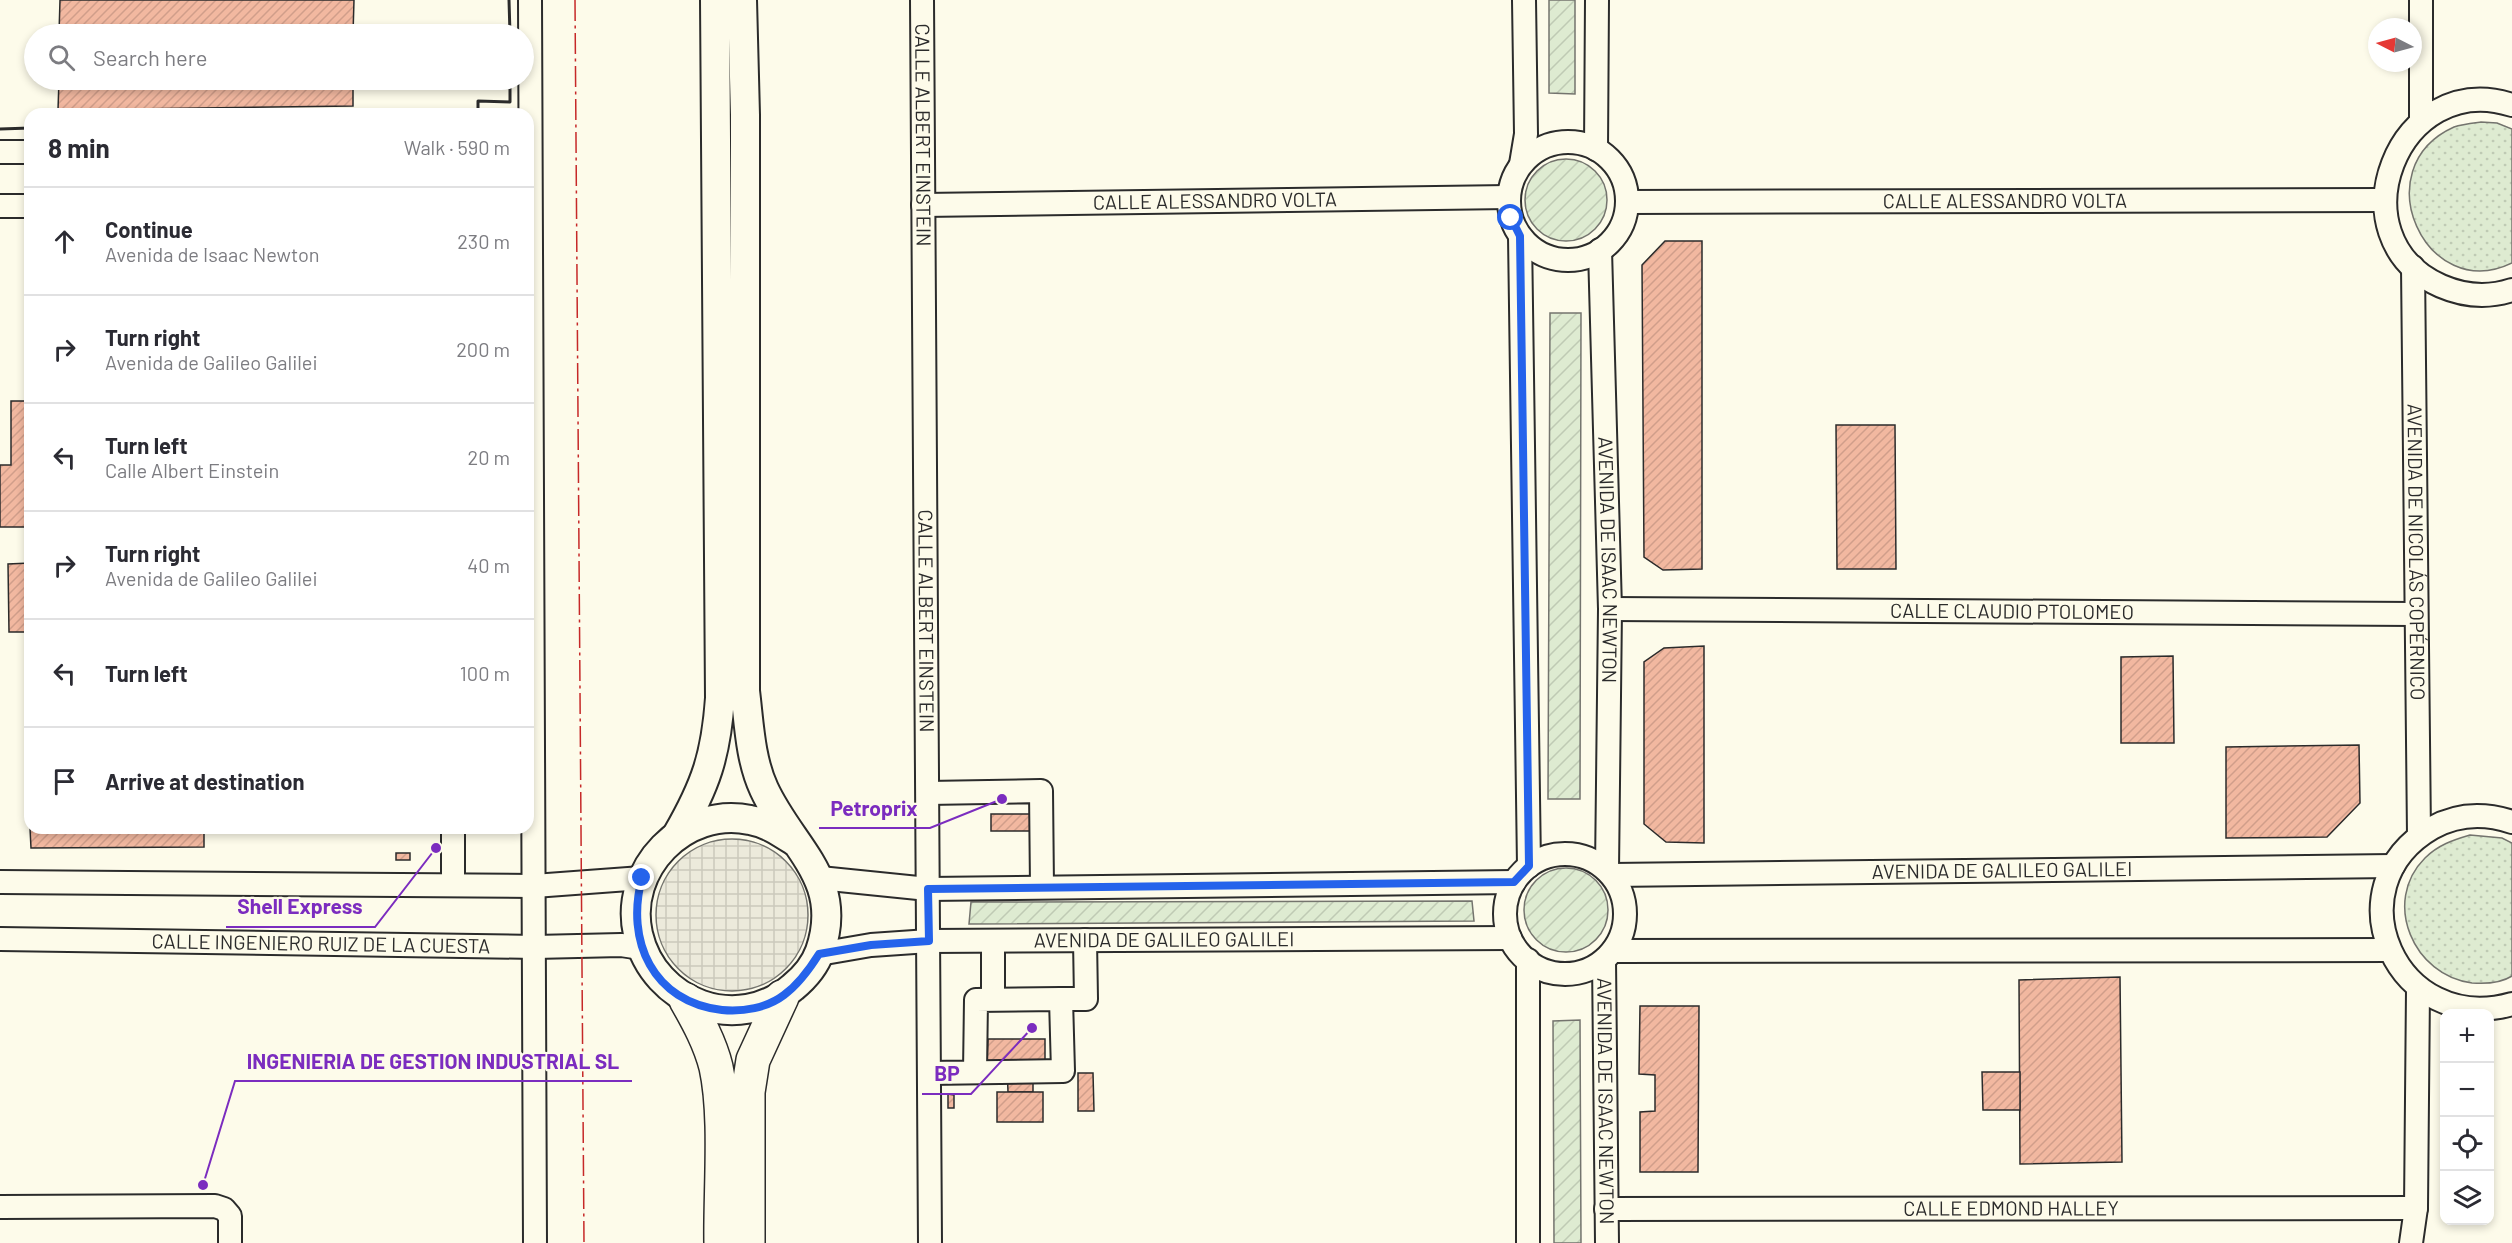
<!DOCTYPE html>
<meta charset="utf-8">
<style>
:root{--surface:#fff;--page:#f7f7f7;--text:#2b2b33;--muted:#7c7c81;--line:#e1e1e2}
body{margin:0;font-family:Barlow,sans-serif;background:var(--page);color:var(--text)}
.controls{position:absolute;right:18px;bottom:18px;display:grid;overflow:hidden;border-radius:12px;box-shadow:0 3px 9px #0003}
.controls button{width:54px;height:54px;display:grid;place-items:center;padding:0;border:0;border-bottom:2px solid var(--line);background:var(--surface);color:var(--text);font:30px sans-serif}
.compass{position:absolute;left:2368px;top:18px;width:54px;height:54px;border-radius:50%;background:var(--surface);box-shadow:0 3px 9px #0003;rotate:276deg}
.stop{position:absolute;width:18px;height:18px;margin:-14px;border:4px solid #2563eb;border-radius:50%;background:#fff}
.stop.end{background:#2563eb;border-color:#fff;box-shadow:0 2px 6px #0008}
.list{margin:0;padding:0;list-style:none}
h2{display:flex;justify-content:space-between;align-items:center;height:78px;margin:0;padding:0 24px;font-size:26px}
h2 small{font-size:20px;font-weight:400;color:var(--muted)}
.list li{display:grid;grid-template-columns:39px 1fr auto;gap:18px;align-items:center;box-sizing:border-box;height:108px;padding:0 24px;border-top:2px solid var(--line)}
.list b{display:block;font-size:22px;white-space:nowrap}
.list p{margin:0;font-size:20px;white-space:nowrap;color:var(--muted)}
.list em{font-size:20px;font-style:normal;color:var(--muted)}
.icon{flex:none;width:33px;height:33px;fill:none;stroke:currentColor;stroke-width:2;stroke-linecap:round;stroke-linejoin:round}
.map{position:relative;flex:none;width:2512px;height:1243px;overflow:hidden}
.search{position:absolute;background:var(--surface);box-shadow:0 3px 9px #0003;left:24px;top:24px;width:510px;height:66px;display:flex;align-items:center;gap:15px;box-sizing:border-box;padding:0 21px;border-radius:33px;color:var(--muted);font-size:22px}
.panel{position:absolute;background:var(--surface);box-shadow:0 3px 9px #0003;left:24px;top:108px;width:510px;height:726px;border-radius:18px}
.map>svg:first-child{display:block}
.grass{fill:url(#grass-dots);stroke:#74746e;stroke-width:1.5}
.garden{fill:url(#garden-furrows);stroke:#74746e;stroke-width:1.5}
.plaza{fill:url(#plaza-grid);stroke:#74746e;stroke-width:1.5}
.building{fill:url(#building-hatch);stroke:#2b2b2b;stroke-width:1.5}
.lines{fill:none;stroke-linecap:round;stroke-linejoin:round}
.minor-casing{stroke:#2b2b2b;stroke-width:26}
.major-casing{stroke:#2b2b2b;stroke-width:32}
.highway-casing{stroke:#2b2b2b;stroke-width:36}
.minor{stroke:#fdfbea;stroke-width:22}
.major{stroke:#fdfbea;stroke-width:28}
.highway{stroke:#fdfbea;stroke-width:33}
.wall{stroke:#2b2b2b;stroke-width:3}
.power{stroke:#c62828;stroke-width:1.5;stroke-dasharray:21 4.5 3 4.5;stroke-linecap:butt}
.route{stroke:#2563eb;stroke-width:8}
.labels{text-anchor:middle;stroke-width:4.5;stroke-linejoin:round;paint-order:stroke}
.street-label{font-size:20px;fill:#2b2b2b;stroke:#fdfbea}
.leader{fill:none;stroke:#7b2cbf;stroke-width:2}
.callout-dot{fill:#7b2cbf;stroke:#fdfbea;stroke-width:2}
.callout-label{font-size:21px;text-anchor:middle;font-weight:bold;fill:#7b2cbf;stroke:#fdfbea;stroke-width:4.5;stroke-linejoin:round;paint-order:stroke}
</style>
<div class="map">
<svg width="2512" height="1243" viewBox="0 0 2512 1243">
<defs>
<pattern id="grass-dots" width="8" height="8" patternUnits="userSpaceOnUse" patternTransform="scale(1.5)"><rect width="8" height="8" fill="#deebd1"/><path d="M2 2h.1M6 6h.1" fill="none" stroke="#bfcab4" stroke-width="1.8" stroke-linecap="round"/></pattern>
<pattern id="garden-furrows" width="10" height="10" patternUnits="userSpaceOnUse" patternTransform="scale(1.5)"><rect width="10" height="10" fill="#deebd1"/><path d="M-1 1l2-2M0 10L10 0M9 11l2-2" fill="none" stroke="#bfcab4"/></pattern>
<pattern id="plaza-grid" width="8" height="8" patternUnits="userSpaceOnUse" patternTransform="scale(1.5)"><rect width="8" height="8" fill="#eceadb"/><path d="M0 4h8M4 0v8" fill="none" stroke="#cbc9bc"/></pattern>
<pattern id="building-hatch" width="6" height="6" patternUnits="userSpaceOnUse" patternTransform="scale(1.5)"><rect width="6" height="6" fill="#f2b8a0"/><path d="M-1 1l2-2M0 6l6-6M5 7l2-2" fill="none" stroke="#d09e8a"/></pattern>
</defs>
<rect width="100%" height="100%" fill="#fdfbea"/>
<g class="grass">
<path d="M2481,122L2497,123L2512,129V263C2426,305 2363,168 2454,127C2462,124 2473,123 2481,122Z"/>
<path d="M2470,835L2502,838L2512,843V976C2501,983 2485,984 2472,983C2414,976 2381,902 2425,858C2438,845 2453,840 2470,835Z"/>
</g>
<g class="garden">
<path d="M1549,0H1575V94L1549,93Z"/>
<circle cx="1566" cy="200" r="41"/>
<path d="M1550,313H1581L1580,799H1548Z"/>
<circle cx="1566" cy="910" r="42"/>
<path d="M1472,901L1474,921L969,924L971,902Z"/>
<path d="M1580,1020L1581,1243H1554L1553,1021Z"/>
</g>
<circle class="plaza" cx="732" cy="915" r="76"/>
<g class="building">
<path d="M60,0H354L353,34H59Z"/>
<path d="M59,80H353V106L58,110Z"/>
<path d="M1665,241H1702V569L1663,570L1644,557L1642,265Z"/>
<path d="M11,401H30V527H0V465H11Z"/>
<path d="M1836,425H1895L1896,569H1837Z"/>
<path d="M30,563V632H9L8,564Z"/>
<path d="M1704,646V843L1666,842L1644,824V662L1664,648Z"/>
<path d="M2173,656L2174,743H2121V657Z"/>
<path d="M2359,745L2360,803L2327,837L2226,838V747Z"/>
<rect x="991" y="814" width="43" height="17"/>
<path d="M30,828H204V847L31,848Z"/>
<rect x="396" y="853" width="14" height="7"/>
<path d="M2120,977L2122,1162L2020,1164L2019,980Z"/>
<path d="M1640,1006H1699L1698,1172H1640V1112L1655,1111V1075L1639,1074Z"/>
<path d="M988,1039H1045V1064H1033V1092H1008L1007,1064H987Z"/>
<path d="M1982,1072H2020V1110H1983Z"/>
<path d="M1078,1073H1093L1094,1111H1078Z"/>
<rect x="997" y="1092" width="46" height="30"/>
<path d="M948,1094L954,1095V1108H948Z"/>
</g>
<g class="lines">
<g class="minor-casing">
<g id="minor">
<path d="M530,0L535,1243"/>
<path id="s1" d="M922,0L930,1243"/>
<path d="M2512,105C2398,68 2332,238 2441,286C2464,296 2488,298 2512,290"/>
<path d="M2421,122V0"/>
<circle cx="1568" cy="201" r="59"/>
<path d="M1596,149L1597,0"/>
<path d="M0,152H30"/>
<path d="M1521,164L1526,134L1524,0"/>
<path id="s2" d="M1627,202L2384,200"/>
<path id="s3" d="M923,205L1509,197"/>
<path d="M0,206H30"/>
<path d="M1520,236L1529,866"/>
<path id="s4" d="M1600,250L1610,609L1607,870"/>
<path id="s5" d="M2413,267L2419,835"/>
<path id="s6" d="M1610,609L2415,614"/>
<path d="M928,793L1041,791L1042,887"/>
<path d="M2512,822C2485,813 2457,814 2432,828C2330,887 2397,1037 2512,1004"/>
<path d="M453,828V885"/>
<circle cx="1565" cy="914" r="60"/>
<path id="s7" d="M1612,875L2393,866"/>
<path d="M820,878L928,889L1514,882"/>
<path d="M0,882L534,886L642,878"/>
<path id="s8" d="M0,939L535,947L621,945L641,948"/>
<path d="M993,941V999"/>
<path d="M1613,951L2389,950"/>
<path id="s9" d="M819,954L871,945L929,941L1510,938"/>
<path d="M1528,960V1243"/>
<path id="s10" d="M1604,960L1607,1243"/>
<path d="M1061,999H1086L1085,940"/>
<path d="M929,1073L1063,1071L1061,999L976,1000L975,1072"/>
<path d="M0,1207L215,1206L224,1209L230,1216V1243"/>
<path id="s11" d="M1606,1209L2416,1208"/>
<path d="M2411,1243L2416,1208L2418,989"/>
</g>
</g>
<g class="major-casing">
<g id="major">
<path d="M742,0L745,115V691C749,723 750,759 764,789C791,848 845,879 820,951C815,965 804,978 793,987C738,1035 654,1004 638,934C623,869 684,806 750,820C767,823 780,832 794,841"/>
<path d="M677,835C706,785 716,755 720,698L715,0"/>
</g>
</g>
<g class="highway-casing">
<g id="highway">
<path d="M686,1000C698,1021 710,1043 716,1067C727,1117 720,1191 721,1243"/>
<path d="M748,1243V1092L753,1060L782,997"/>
</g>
</g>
<use href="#minor" class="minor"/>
<use href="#major" class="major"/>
<use href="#highway" class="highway"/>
<g class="wall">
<path d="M509,0L510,34"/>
<path d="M478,114V101L510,102V80"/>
<path d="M0,129L30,128"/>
</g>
<path class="power" d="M575,0L584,1243"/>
</g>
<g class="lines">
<path class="route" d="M642,878C625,941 653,1002 722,1010C743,1012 767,1008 784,995C799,984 809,970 819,954L871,945L929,941L928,889L1514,882L1529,866L1520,236L1511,218"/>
</g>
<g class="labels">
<g class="street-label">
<text dy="7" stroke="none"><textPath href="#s1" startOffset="135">CALLE ALBERT EINSTEIN</textPath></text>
<text dy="7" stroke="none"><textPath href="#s3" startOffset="292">CALLE ALESSANDRO VOLTA</textPath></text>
<text dy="7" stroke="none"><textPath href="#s2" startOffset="378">CALLE ALESSANDRO VOLTA</textPath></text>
<text dy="7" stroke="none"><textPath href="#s5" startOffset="285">AVENIDA DE NICOLÁS COPÉRNICO</textPath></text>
<text dy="7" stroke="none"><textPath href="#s4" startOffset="310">AVENIDA DE ISAAC NEWTON</textPath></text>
<text dy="7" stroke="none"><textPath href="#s6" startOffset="402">CALLE CLAUDIO PTOLOMEO</textPath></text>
<text dy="7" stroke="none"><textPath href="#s1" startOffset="621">CALLE ALBERT EINSTEIN</textPath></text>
<text dy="7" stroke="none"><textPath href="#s7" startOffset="390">AVENIDA DE GALILEO GALILEI</textPath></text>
<text dy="7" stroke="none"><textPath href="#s9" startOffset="346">AVENIDA DE GALILEO GALILEI</textPath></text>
<text dy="7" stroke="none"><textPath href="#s8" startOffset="321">CALLE INGENIERO RUIZ DE LA CUESTA</textPath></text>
<text dy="7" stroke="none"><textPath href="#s10" startOffset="141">AVENIDA DE ISAAC NEWTON</textPath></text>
<text dy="7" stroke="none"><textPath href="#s11" startOffset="405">CALLE EDMOND HALLEY</textPath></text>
</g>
</g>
<path class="leader" d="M1002 799L930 828H819M436 848L375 927H226M203 1185L235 1081H632M1032 1028L971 1094H922"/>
<g class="callout-dot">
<circle cx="1002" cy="799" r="6"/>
<circle cx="436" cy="848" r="6"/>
<circle cx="203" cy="1185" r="6"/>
<circle cx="1032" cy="1028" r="6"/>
</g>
<g class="callout-label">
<text x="874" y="816">Petroprix</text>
<text x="300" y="914">Shell Express</text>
<text x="433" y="1069">INGENIERIA DE GESTION INDUSTRIAL SL</text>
<text x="947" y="1081">BP</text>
</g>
</svg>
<div class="controls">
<button>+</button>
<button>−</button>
<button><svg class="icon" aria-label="locate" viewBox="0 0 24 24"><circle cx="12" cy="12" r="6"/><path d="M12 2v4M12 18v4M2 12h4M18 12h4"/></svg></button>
<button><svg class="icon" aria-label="layers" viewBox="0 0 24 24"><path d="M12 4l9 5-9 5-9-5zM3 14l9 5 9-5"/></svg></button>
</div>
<svg class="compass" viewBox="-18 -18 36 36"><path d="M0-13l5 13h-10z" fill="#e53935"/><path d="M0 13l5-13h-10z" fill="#7c7c81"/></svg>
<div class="stop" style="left:1511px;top:218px"></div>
<div class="stop end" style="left:642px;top:878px"></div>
<div class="search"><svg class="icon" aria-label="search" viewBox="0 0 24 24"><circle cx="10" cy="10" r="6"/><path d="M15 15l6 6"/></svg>Search here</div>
<section class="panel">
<h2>8 min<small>Walk · 590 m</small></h2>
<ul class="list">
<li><svg class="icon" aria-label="ahead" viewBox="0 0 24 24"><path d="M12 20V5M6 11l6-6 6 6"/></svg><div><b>Continue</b><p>Avenida de Isaac Newton</p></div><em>230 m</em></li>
<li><svg class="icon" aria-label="right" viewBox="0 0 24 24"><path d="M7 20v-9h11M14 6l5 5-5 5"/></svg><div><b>Turn right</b><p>Avenida de Galileo Galilei</p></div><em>200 m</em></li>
<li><svg class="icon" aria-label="left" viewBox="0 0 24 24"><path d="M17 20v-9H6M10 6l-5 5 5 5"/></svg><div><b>Turn left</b><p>Calle Albert Einstein</p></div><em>20 m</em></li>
<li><svg class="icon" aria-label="right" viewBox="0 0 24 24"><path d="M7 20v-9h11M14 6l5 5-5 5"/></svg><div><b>Turn right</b><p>Avenida de Galileo Galilei</p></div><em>40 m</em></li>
<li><svg class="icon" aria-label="left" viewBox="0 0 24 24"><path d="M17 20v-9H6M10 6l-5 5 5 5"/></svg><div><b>Turn left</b></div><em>100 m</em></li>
<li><svg class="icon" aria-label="arrive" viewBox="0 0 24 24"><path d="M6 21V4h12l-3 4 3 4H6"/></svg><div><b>Arrive at destination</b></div></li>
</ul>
</section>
</div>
